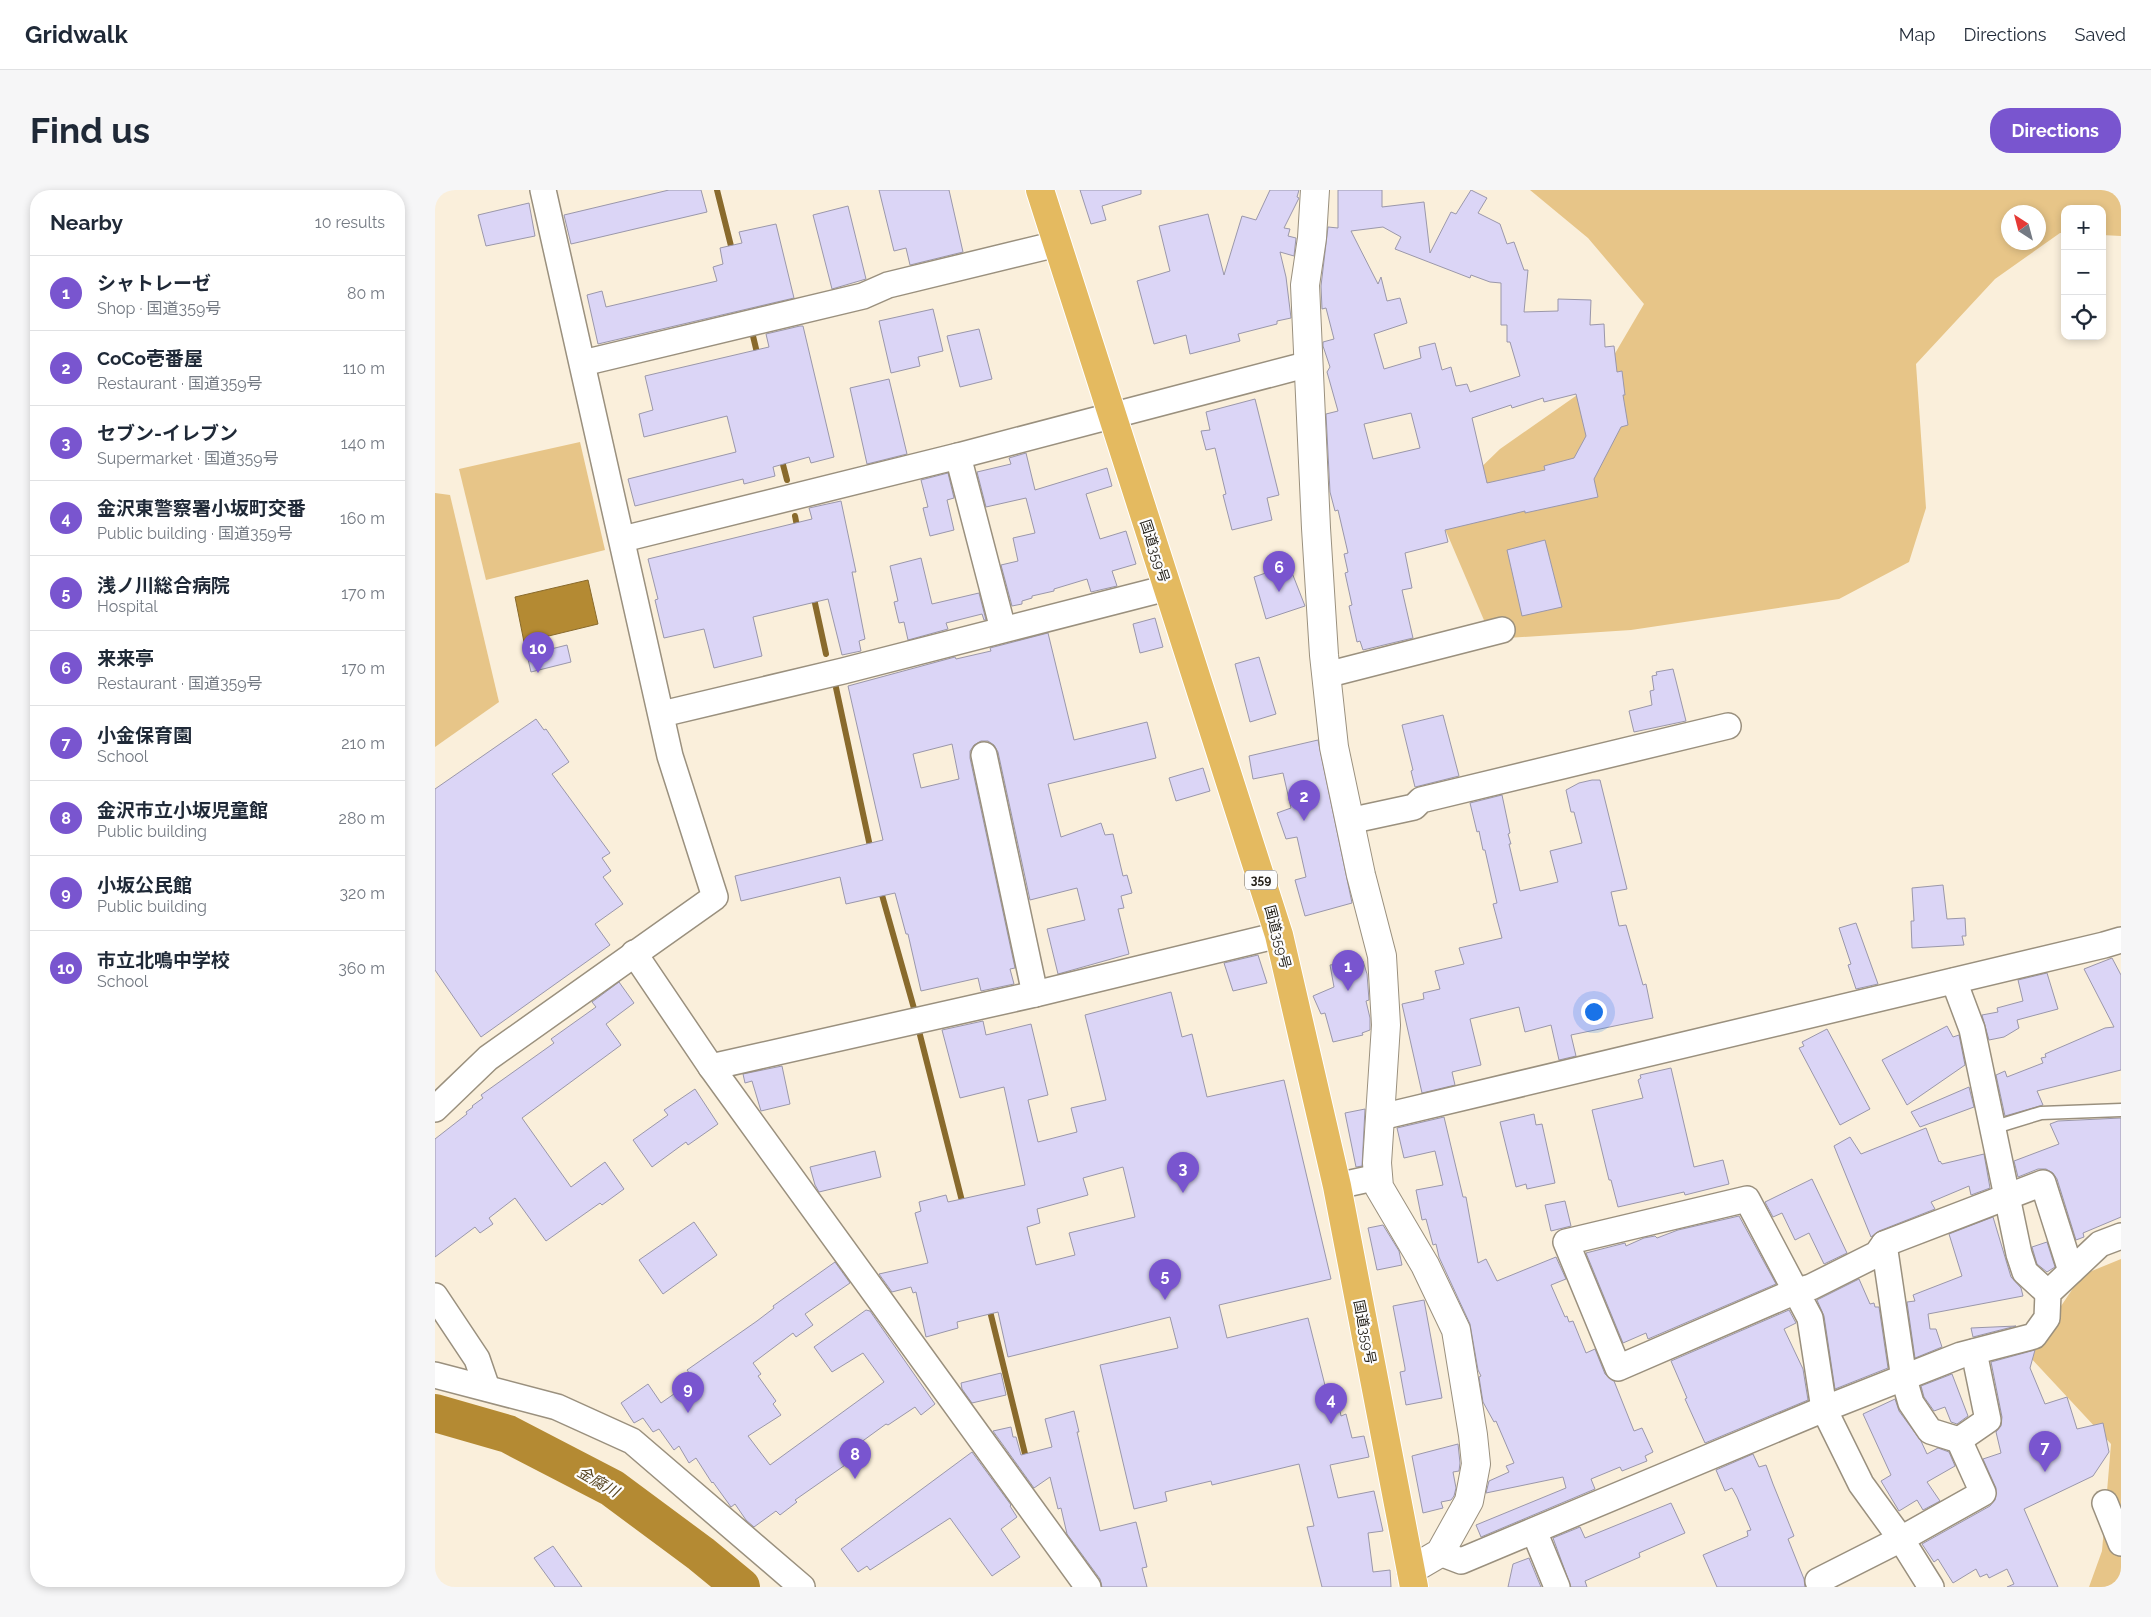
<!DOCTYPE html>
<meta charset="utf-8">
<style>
:root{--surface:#fff;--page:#f6f6f7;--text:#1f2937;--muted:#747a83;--line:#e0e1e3;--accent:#7955cf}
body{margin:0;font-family:Raleway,"Noto Sans JP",sans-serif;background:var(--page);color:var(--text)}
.controls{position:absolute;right:15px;top:15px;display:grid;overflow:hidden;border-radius:10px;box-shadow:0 2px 8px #0003}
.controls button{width:45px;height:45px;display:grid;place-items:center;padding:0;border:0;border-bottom:1px solid var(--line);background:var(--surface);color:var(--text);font:25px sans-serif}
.compass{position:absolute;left:1566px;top:15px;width:45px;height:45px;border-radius:50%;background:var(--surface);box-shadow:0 2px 8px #0003;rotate:324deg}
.you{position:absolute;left:1158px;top:821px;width:18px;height:18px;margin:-12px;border:4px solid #fff;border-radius:50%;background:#1a73e8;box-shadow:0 0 0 8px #1a73e833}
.badge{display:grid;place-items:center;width:32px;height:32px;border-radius:50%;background:var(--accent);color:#fff;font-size:16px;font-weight:700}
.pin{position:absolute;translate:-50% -41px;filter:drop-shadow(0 1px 2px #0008)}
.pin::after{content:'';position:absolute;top:26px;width:18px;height:15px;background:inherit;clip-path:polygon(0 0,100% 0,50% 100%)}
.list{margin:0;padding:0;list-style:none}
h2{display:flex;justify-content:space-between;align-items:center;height:65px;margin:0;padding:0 20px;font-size:21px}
h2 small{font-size:16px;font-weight:400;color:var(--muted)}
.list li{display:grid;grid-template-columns:32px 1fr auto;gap:15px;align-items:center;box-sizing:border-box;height:75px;padding:0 20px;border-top:1px solid var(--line)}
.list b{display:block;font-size:19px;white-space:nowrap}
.list p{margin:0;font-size:16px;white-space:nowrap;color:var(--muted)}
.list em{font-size:16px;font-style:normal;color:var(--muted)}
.icon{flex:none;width:28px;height:28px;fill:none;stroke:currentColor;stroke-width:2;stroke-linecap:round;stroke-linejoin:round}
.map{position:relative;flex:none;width:1686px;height:1397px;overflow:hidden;border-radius:20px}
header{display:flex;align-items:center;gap:30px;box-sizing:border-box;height:70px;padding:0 25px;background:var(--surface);border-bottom:1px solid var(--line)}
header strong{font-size:24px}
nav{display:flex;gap:28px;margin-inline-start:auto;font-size:18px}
.intro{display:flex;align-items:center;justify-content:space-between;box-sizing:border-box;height:120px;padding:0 30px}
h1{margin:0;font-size:35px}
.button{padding:12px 22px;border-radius:20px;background:var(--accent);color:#fff;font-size:18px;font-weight:700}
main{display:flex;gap:30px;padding:0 30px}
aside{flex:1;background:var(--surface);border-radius:20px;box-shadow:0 2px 8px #0003}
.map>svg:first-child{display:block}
.green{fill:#e7c588;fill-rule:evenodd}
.water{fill:#b48a33;stroke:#896a2c}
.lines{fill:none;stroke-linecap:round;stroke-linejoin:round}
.stream{stroke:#896a2c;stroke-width:6}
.river{stroke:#b48a33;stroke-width:38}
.building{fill:#dbd5f6;stroke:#9a97aa;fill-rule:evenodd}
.service-casing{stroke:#9a907e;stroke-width:15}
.minor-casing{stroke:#9a907e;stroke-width:28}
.tertiary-casing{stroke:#9a907e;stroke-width:30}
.trunk-casing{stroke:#fff;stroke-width:30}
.service{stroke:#fff;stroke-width:12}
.minor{stroke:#fff;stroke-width:25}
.tertiary{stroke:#fff;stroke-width:28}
.trunk{stroke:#e4ba60;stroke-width:28}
.labels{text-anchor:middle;stroke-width:4.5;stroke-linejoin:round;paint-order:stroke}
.shield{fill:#fdfdfd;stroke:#66635e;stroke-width:1}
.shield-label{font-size:12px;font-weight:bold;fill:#25211a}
.street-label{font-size:14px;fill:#25211a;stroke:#fdfdfd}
.water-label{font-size:15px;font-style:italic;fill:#56431f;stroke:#fdfdfd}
</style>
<header>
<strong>Gridwalk</strong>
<nav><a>Map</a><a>Directions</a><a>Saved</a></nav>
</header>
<div class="intro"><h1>Find us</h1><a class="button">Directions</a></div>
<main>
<aside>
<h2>Nearby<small>10 results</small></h2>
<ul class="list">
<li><span class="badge">1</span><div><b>シャトレーゼ</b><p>Shop · 国道359号</p></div><em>80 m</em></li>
<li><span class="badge">2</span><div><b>CoCo壱番屋</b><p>Restaurant · 国道359号</p></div><em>110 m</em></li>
<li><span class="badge">3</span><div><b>セブン-イレブン</b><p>Supermarket · 国道359号</p></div><em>140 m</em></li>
<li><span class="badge">4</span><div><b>金沢東警察署小坂町交番</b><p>Public building · 国道359号</p></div><em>160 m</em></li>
<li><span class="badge">5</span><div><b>浅ノ川総合病院</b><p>Hospital</p></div><em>170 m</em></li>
<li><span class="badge">6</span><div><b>来来亭</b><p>Restaurant · 国道359号</p></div><em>170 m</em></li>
<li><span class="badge">7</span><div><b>小金保育園</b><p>School</p></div><em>210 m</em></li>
<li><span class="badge">8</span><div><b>金沢市立小坂児童館</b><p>Public building</p></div><em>280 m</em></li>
<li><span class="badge">9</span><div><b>小坂公民館</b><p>Public building</p></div><em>320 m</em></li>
<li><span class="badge">10</span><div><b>市立北鳴中学校</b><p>School</p></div><em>360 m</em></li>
</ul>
</aside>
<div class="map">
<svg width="1686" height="1397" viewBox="0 0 1686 1397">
<rect width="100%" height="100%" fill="#faefdb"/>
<g class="green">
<path d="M1095,0H1686V46L1667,45V19H1630V43H1625L1560,89L1481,174L1491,318L1474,372L1404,409L1196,440L1057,449L1002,320L1065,259L1165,189L1209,114L1153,48ZM1574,22H1604V52H1574Z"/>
<path d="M145,252L170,360L51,390L24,279Z"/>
<path d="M0,303L15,305L64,512L0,557Z"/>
<path d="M1686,1069V1397H1654L1667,1361L1676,1254L1593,1165L1647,1085Z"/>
</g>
<path class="water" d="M153,390L163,434L89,452L80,407Z"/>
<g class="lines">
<g class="stream">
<path d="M282,0L298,64"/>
<path d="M318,146L323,167"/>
<path d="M346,267L352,290"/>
<path d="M360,326L363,341"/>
<path d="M378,404L391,464"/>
<path d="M400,493L436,661"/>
<path d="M445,698L480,822"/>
<path d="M483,837L528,1015"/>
<path d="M554,1117L592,1272"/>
</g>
<path class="river" d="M0,1223L73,1244L177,1298L266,1364L306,1397"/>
</g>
<g class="building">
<path d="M234,0H266L272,22L136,54L129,25Z"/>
<path d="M444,0H514L528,62L475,75L471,58L459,61Z"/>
<path d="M645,0H706V4L667,16L671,30L656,34Z"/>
<path d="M835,0H864L862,7L864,8L849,38L855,39L853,46L861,48L859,66L845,62L851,87L856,128L842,131V134L803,144L805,151L755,164L751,145L719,154L702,91L735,81L724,36L773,24L789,85L807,26L821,30Z"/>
<path d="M903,0H947V17L989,12L995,63L1016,22L1021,24L1036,0L1052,8L1043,23L1065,34L1072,54L1079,52L1089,80H1093L1089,122L1123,121V109L1156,110L1155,135L1169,134L1170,157L1179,156L1182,182L1187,181L1190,205H1188L1193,235L1186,237L1159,289L1163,307L1090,323V321L1010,340L1013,352L970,363L977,398L967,400L978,448L928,460L925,451L922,452L914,416L917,415L910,383L913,382L909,364L913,363L903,320L900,321L895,302L891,224L903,221L892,182L895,177L888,156V152L899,149L891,118L887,119L886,96L893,37L903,38ZM948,37L966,47L960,59L1035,88L1036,85L1055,92L1066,93V135H1072V152H1075L1085,186L1035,202L1032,194L1021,196L1016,177L1007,180L1000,153L984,157L986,168L949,179L939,144L972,133L965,108L952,111L946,87L943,94L916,41ZM1141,204L1151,246L1139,268L1109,276L1110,280L1052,293L1037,228L1076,215L1077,218L1108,208L1109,212ZM976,223L985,258L938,269L929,234Z"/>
<path d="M94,13L100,46L51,56L43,25Z"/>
<path d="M413,16L431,89L397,99L378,25Z"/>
<path d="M341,34L359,108L163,154L152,105L167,101L171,117L282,91L278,77L288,74L285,58L307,53L304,42Z"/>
<path d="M498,119L508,161L483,167L485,176L456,183L444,131Z"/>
<path d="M365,136H368L399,267L376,273L374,267L338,277L340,286L309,294L308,289L200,316L193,289L301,262L292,226L209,247L204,224L218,220L210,186L334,157L331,144Z"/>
<path d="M544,139L557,189L525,197L512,146Z"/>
<path d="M454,189L472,264L432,274L415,198Z"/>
<path d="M820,209L844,305L832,308L837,330L797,340L788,305L791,304L780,258L771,260L766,241L775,240L771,222Z"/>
<path d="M591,263L600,300L672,278L677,296L651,304L665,349L691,341L701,374L677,381L682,396L656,402L652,389L619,399V401L597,406V408L587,411V414L577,416L566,375L583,371L578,348L600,343L591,308L551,317L542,282L576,274L574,268Z"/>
<path d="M513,283L519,308L512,310L519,340L495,346L488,318L493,317L486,290Z"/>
<path d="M406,311L421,382H417L430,449L424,451L426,461L407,465L393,409L318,427L327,466L279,478L269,439L229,448L220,410L223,409L213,369L377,329L374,318Z"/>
<path d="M1110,350L1127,417L1087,426L1072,360Z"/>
<path d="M486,368L497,414L544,403L551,430H549L547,424L511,433L513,439L473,450L469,432L464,433L459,412L463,411L455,376Z"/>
<path d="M854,375L870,416L831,429L819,387Z"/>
<path d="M720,428L728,457L705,463L698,434Z"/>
<path d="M613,443L639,550L712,532L721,568L613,594L626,647L666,633L670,645L678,644L688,686L692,685L697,703L686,706L689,718L683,719L694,764L623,784L612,739L650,730L642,698L595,710L563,562L559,555L553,551H546L539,555L535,561V568L580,778L575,779L579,794L546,801L543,788L486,801L473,744H471L460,703L411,714L405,687L306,711L300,686L448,650L413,496L520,467L521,469L556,461L555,458ZM517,554L524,589L486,598L478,564Z"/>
<path d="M132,455L136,472L96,482L92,465Z"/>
<path d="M824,467L841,524L815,532L800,474Z"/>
<path d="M1238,479L1251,531L1199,542L1194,521L1217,515L1215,501L1219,500L1217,486L1222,485L1221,482Z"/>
<path d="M1008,525L1024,586L980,597L976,581L978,580L967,535Z"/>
<path d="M101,529L109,540L111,539L134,572L117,584L175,663L167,668L176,681L168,687L188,714L160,734L175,755L46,847L0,780V599Z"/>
<path d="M883,550L917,713L870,726L860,690L871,687L862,647L851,649L842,623L856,618L848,583L818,589L814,566Z"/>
<path d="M768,578L775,601L741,611L734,588Z"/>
<path d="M1157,590H1165L1192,699L1176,702L1184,736L1191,735L1208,795L1211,794L1218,828L1136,845L1141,866L1124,870L1116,835L1090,842L1084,817L1035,829L1046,875L1017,882L1020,895L987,903L967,814L989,809L988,803L1005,799L1000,781L1029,774L1024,758L1067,748L1058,714L1062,713L1050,660H1048L1044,641L1042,642L1035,613L1067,605L1075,643L1073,644L1076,654H1074L1085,701L1123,692L1115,661L1147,653L1139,622H1136L1131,600L1144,593Z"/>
<path d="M1508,695L1512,729L1530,728L1531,746H1527L1529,755L1477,758L1476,731H1479L1477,698Z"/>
<path d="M1421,733L1443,794L1421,799L1413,775L1416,774L1404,738Z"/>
<path d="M823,765L832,793L798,801L789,773Z"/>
<path d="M1677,768L1686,785V880L1602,901L1608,915L1570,926L1561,885L1570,881L1572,887L1608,873L1606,868L1611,867L1610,864L1670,838L1679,837L1649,779Z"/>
<path d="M928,771L932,784L934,810L931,811L935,828V840L927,843L928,845L898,852L890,823L886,824L878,806L899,797L895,775Z"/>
<path d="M1612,783L1623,819L1582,830L1584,838L1569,847L1554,850L1547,825L1563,822L1562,818L1588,811L1583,790Z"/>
<path d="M184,792L199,813L171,834L186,855L87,928L136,997L170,972L189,999L167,1015L165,1013L111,1051L80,1008L54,1028L58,1034L45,1043L40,1037L0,1067V949L32,924L31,922L38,917L37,916L48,908L46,905L119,853L116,849L161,817L157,812Z"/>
<path d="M736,802L747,847L757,844L772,907L849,890L896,1089L784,1115L792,1148L873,1128L897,1223L905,1221L906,1226L911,1224L917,1248L929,1246L934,1267L895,1275L903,1308L939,1301L948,1341L933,1343L938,1382L955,1380L956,1397H887L872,1337L879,1336L864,1274L777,1295L776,1291L730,1302L732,1311L699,1319L665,1175L743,1158L735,1127L573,1167L563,1122L522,1132L523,1138L491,1147L481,1102L478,1103L476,1097L457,1102L444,1084L493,1073L480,1023L486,1021L484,1012L511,1005L513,1012L590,995L569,897L525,908L507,840L548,831L551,845L596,834L613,905L593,910L603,952L642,942L636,918L671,910L650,825ZM688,977L700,1027L634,1043L640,1065L601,1075L592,1037L605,1033L602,1019L653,1005L648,988Z"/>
<path d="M1512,836L1518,847L1524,845L1530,875L1472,915L1447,870Z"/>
<path d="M1392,839L1435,919L1405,935L1364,858L1369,856L1367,852Z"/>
<path d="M347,876L355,914L326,921L317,891L310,893L308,884Z"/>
<path d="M1236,878L1259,977L1288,970L1294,994L1250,1005L1249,1002L1183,1017L1176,990H1174L1157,920L1208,908L1203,890L1206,888L1205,885Z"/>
<path d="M1534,897L1539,917L1485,937L1476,922Z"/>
<path d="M260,899L283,934L253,955L251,952L217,977L198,950L233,925L229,920Z"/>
<path d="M930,919L927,976L921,977L910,923Z"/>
<path d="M1099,924L1101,935L1107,934L1120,993L1092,999L1091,994L1081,997L1065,932Z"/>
<path d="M1009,927L1028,1007H1031L1043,1073L1051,1069L1062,1091L1121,1067L1131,1089L1116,1095L1130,1127L1132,1126L1134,1132L1138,1131L1151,1163L1160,1159L1170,1184L1179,1191L1199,1241L1207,1238L1218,1262L1210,1266L1212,1271L1187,1281L1185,1277L1156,1289L1160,1299L1046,1347L1041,1335L1131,1298L1128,1287L1051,1303L1054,1291L1074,1282L1071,1276L1079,1273L1061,1231L1059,1232L1048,1212L1044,1187L1046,1186L1043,1180L1035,1134L1004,1067L1001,1054L998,1055L991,1029L987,1030L981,1000L1008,995L1000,961L969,968L962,938Z"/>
<path d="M1686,928V1027L1648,1043L1649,1047L1641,1050L1622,989L1618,983L1611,979H1603L1583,987L1579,971L1624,954L1615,934L1623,931Z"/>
<path d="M1491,938L1504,972L1505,971L1507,974L1549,964L1555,998L1536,1005L1534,996L1496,1012L1500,1019L1444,1041L1436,1047L1399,956L1415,947L1426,964Z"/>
<path d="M440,961L446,987L384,1002L380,995L375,977Z"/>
<path d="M1377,989L1412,1063L1389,1074L1374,1043L1360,1050L1347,1023L1338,1027L1330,1012Z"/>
<path d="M1130,1011L1136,1036L1116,1041L1110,1015Z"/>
<path d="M1304,1026L1341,1094L1213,1149L1211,1143L1188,1153L1151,1063L1190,1053L1191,1056L1209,1048L1220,1046L1222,1048L1243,1040Z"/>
<path d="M1558,1027L1576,1087L1586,1098L1588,1106L1493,1124L1495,1139H1501L1507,1157L1480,1168L1472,1112L1480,1111L1478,1105L1527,1086L1514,1044Z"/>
<path d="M259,1032L282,1065L228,1104L204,1070Z"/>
<path d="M948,1035L964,1061L967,1075L942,1080L933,1038Z"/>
<path d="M1612,1052L1620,1077L1612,1082L1602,1074L1597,1057Z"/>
<path d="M400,1072L415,1093L370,1124L378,1135L361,1147L358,1143L318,1173L326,1184L323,1186L341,1211L338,1214L346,1225L313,1246L335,1275L449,1192L428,1163L397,1182L379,1157L431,1120L435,1121L500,1214L486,1225L480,1217L453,1235L451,1234L407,1266L413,1273L360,1310L362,1312L345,1325L341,1321L319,1337L311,1330L300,1314L296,1317L278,1292L277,1293L261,1268L254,1273L244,1256L239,1260L224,1239L218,1242L208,1228L199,1233L186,1213L213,1194L226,1213L259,1190L252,1180L322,1131L339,1118L338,1116Z"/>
<path d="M1424,1089L1435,1114L1439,1113L1440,1117H1444L1453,1178L1400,1199L1389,1126L1382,1110Z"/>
<path d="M989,1110L1007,1208L971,1215L965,1182L970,1181V1178L958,1116Z"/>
<path d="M1354,1120L1361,1133L1349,1139L1368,1179L1373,1210L1270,1253L1250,1209L1252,1208L1236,1171Z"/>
<path d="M1581,1136L1538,1147L1536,1138Z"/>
<path d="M1600,1160L1595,1178L1610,1214L1632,1207L1642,1239L1668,1233L1674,1262L1658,1286L1589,1319L1623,1397H1572L1579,1394L1572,1379L1554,1388L1552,1384L1545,1387L1541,1379L1518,1393L1503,1369L1499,1372L1487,1354L1555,1316L1560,1310L1561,1298L1548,1269L1566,1263L1561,1242L1566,1236L1567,1227L1556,1172Z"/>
<path d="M566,1183L571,1205L537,1213L527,1199L526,1193Z"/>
<path d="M1517,1184L1533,1226L1522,1234L1516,1232L1510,1217L1499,1221L1489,1207L1486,1196Z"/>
<path d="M1460,1209L1464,1221L1486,1251L1492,1264L1503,1258L1514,1262L1520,1276L1492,1292L1505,1311L1488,1320L1482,1310L1464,1321L1446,1291L1456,1285L1428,1224Z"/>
<path d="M639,1221L644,1242H642L665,1341L701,1332L712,1377L707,1378L712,1397H667L665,1389L632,1344L626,1318L623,1319L615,1287L599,1298L558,1241L576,1237L578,1247H581L586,1265L617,1257L610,1229Z"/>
<path d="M1023,1254L1025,1273L1024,1281L1018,1282L1021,1298L1019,1306L1016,1310L1006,1312L1008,1318L988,1323L977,1266Z"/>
<path d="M537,1262L576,1315L575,1316L582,1327L566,1339L585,1367L557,1386L515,1328L435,1380L432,1376L423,1382L406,1359Z"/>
<path d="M1318,1264L1324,1277L1331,1275L1338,1294L1359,1346L1353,1349L1369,1389L1370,1397H1282L1268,1365L1313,1346L1312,1341L1316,1340L1302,1307L1297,1298L1290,1301L1281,1280Z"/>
<path d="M1236,1313L1250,1343L1204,1363L1205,1367L1150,1391L1152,1397H1136L1118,1348L1145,1337L1150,1348Z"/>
<path d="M118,1356L147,1397H120L99,1368Z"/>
<path d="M1094,1368L1106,1397H1073L1078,1374Z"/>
</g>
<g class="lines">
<g class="service-casing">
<path id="service" d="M1557,938L1606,923L1686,920"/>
</g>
<g class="minor-casing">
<g id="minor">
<path d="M148,173L428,106L453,95L622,54"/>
<path d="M188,349L523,266"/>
<path d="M568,439L523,266L874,174"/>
<path d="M891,485L1067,440"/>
<path d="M227,524L408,481L732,398"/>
<path d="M549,565L600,804"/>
<path d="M914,631L979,617L986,610L1293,536"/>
<path d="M199,763L276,877L653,1397"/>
<path d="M1519,791L1537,839L1584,1064L1590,1082L1613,1103"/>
<path d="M276,877L600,804L844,745"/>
<path d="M0,919L53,868L280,707L235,566L108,0"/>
<path d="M946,927L1669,755L1686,750"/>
<path d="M902,996L943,987"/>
<path d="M0,1106L42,1169L52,1198"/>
<path d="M0,1185L122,1217L197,1251L367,1397"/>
<path d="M1524,1250L1553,1230L1539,1162"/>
<path d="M1670,1313L1686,1353"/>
<path d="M1099,1341L1122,1397"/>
<path d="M1005,1363L1026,1371L1389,1219L1526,1165L1599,1146L1612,1128L1613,1103L1665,1054L1686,1046"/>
<path d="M1383,1391L1466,1349L1548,1303L1524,1250L1495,1241L1476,1213L1469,1189L1449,1054"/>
<path d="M1496,1397L1466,1349L1426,1294L1389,1219L1375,1128L1312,1009L1131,1052L1183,1178L1361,1101L1376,1097L1442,1064L1449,1054L1608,993L1636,1081"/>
</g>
</g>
<g class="tertiary-casing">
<path id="tertiary" d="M880,0L877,48L870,95L881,338L889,465L899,557L926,685L947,766L951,835L942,973L944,997L990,1075L1021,1140L1038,1245L1041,1274L1034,1311L1005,1363L976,1380"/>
</g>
<g class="trunk-casing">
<path id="trunk" d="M605,0L844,745L902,996L979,1397"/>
</g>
<use href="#service" class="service"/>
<use href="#minor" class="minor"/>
<use href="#tertiary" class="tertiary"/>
<use href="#trunk" class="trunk"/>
</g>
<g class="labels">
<rect class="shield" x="810" y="680.5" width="32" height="19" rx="4"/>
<g class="shield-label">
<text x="826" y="694">359</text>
</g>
<g class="street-label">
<text transform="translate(720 361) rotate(72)" y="5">国道359号</text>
<text transform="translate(843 747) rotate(75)" y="5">国道359号</text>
<text transform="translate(930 1142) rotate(79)" y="5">国道359号</text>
</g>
<g class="water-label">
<text transform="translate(163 1292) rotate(30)" y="5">金腐川</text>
</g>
</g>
</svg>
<div class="controls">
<button>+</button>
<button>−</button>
<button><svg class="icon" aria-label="locate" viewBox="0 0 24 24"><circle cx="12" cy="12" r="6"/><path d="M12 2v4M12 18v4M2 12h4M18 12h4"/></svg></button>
</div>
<svg class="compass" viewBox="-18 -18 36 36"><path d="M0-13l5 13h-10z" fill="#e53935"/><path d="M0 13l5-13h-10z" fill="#747a83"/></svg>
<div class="you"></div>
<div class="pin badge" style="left:913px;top:801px">1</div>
<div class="pin badge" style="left:869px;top:631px">2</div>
<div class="pin badge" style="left:748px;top:1003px">3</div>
<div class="pin badge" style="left:896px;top:1234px">4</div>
<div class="pin badge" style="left:730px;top:1110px">5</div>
<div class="pin badge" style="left:844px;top:402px">6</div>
<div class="pin badge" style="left:1610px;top:1282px">7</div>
<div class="pin badge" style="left:420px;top:1289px">8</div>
<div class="pin badge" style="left:253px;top:1223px">9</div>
<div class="pin badge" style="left:103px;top:483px">10</div>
</div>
</main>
